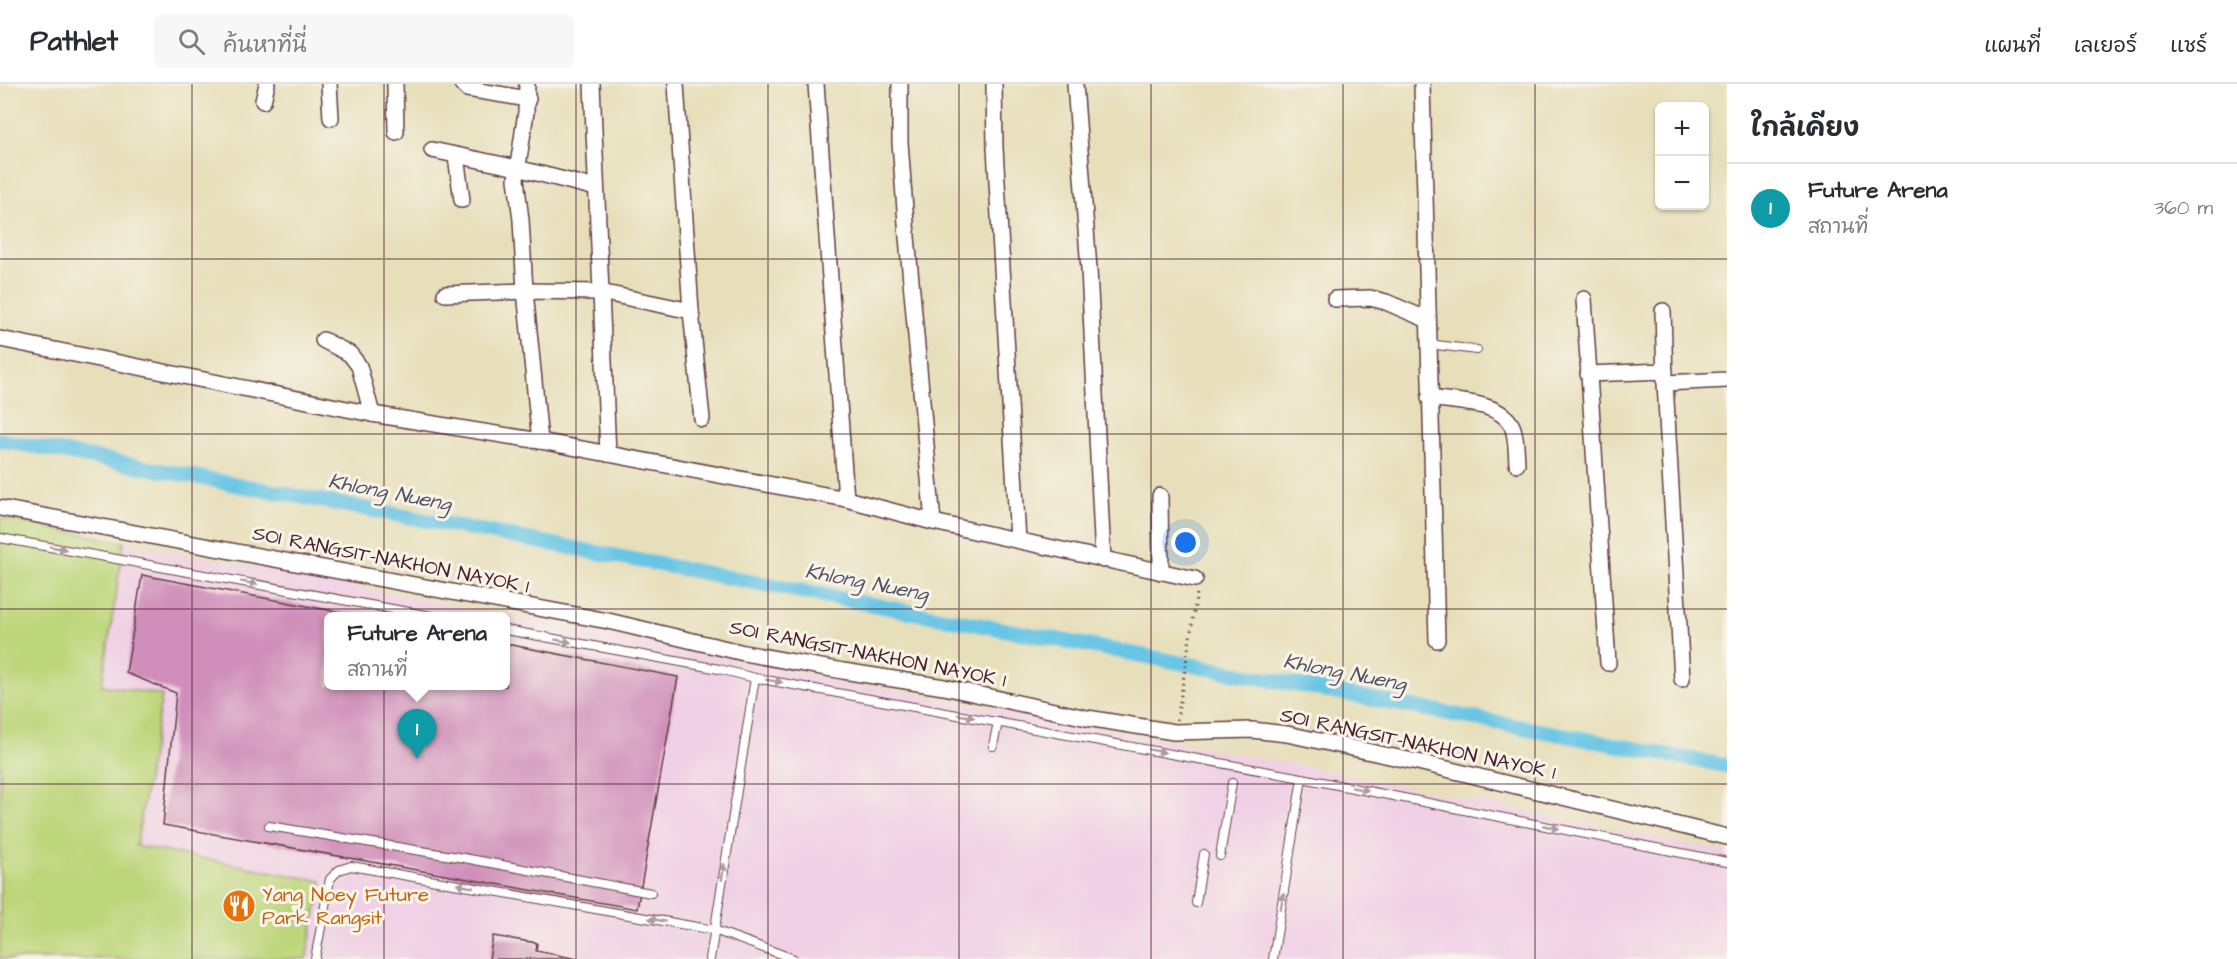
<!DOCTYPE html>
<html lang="th">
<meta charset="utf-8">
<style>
:root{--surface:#fff;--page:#f7f7f7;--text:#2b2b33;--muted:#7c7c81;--line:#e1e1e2;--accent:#0b8043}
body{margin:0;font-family:"Architects Daughter","Playpen Sans Thai",sans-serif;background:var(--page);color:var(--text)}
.controls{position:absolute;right:18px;top:18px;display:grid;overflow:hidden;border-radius:9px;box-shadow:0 2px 4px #0004}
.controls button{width:54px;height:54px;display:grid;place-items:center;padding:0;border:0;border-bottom:2px solid var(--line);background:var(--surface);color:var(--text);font:30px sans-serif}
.you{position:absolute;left:1186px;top:459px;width:21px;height:21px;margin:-15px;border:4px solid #fff;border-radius:50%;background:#1a73e8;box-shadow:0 0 0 9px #1a73e833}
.badge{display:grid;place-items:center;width:39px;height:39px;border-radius:50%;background:var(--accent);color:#fff;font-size:20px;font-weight:700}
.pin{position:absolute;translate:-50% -50px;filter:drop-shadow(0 2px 3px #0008)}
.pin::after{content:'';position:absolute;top:32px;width:21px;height:18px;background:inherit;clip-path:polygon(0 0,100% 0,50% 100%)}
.popup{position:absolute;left:324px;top:528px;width:186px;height:78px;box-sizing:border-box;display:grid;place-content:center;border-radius:9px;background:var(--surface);filter:drop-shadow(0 2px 4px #0005);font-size:20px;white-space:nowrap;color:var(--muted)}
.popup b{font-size:22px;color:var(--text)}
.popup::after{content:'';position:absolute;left:50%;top:100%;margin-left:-12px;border:12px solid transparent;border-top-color:var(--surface)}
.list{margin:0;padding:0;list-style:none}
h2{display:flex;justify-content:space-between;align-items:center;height:78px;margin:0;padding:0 24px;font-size:26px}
h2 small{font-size:20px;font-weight:400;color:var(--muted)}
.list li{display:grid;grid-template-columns:39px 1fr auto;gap:18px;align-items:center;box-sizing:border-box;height:90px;padding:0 24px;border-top:2px solid var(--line)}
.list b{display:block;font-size:22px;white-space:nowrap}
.list p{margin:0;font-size:20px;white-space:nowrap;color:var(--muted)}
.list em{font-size:20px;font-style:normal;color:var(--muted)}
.icon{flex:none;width:33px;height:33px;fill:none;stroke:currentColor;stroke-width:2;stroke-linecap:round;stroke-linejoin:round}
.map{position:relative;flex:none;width:1727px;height:875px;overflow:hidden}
header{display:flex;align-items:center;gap:36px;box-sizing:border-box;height:84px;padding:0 30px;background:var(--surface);border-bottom:2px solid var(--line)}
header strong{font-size:28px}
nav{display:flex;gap:33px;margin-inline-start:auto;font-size:21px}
.search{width:420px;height:54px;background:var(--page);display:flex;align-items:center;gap:15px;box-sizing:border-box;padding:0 21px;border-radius:9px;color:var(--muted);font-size:22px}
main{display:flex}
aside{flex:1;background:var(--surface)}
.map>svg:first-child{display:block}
.built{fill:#f0d0e5;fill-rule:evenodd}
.green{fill:#bed67a;stroke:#847a52;stroke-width:1.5}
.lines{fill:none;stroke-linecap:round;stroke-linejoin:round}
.canal{stroke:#67c5e5;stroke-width:15}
.building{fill:#d08fba}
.lane-casing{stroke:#623c40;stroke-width:10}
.street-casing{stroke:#623c40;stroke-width:18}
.path{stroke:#623c40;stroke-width:3;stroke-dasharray:1.5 4.5;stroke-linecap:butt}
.lane{stroke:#fff;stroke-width:8}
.street{stroke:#fff;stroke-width:15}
.oneway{fill:#ae9aa0}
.grid{fill:none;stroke:#4a1f2b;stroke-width:1.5;stroke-opacity:0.55}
.labels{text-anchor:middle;stroke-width:6;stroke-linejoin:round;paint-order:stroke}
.street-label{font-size:20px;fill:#4a1f2b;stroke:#f7f3e8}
.food-label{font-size:20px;fill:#c56008;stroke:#f7f3e8;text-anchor:start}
.water-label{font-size:21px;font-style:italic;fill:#535163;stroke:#f7f3e8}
</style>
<header>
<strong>Pathlet</strong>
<div class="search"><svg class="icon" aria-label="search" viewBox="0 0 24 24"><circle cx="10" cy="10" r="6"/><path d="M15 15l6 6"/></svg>ค้นหาที่นี่</div>
<nav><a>แผนที่</a><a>เลเยอร์</a><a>แชร์</a></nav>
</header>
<main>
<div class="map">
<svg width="1727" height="875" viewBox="0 0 1727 875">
<rect width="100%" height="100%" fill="#f7f3e8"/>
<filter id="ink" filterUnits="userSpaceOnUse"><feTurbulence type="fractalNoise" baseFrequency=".0167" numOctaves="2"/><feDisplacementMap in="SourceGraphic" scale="12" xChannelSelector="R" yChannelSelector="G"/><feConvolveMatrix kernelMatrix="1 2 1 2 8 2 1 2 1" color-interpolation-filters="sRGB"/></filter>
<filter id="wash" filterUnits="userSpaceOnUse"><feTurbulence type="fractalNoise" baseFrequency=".008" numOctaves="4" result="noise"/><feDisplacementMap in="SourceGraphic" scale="24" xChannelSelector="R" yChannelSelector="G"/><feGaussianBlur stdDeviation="1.35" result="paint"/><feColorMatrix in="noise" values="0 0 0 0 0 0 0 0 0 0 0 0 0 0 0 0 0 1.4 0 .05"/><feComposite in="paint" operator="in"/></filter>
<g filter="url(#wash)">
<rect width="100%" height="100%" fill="#e7dfba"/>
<path class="built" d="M0,434L767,582L1303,682L1727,768V875H0ZM328,532H506V602H328Z"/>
<path class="green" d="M0,434L124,458L102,601L162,611L136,762L322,797L306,875H0Z"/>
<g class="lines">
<path class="canal" d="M0,356L1727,682"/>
</g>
<g id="blocks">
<g class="building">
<path d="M142,491L355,531L328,532V602H506V560L678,593L637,825L163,741L176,609L126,589Z"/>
<path d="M493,852L537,859L536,867L578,875H489Z"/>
</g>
</g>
</g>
<g filter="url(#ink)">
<use href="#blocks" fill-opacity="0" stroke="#623c40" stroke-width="1.5"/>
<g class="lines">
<g class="lane-casing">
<g id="lane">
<path d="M1428,260L1477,266"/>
<path d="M0,454L431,532"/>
<path d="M506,546L719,585L755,594"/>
<path d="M993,662L998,638"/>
<path d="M269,742L464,774L651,809"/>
<path d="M1220,772L1232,699"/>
<path d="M1196,819L1204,770"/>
<path d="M315,875L330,795L339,786L351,782L714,846L794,875"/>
<path d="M710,875L755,594L1302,694L1727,778"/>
<path d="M1273,875L1302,694"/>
</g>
</g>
<g class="street-casing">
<g id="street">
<path d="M329,0L331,34"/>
<path d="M395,0L396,48"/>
<path d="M462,0L467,5L528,15"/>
<path d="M527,0L526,28L516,95L521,136L525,207L540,357"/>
<path d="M592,0L608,370"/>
<path d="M676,0L691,227"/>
<path d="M816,0L846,415"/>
<path d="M900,0V58L907,153L933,438"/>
<path d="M994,0L995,64L1018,456"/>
<path d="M1075,0L1089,185L1103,476"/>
<path d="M1422,0L1437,556"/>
<path d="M263,17L267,0"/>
<path d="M432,66L517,84L596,104"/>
<path d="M456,72L462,116"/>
<path d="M445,210L525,207L600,208L691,227L702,335"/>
<path d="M1335,215L1370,214L1386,218L1428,236"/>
<path d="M1584,215L1608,579"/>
<path d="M1663,227L1665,296"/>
<path d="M0,255L372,330L540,357L846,415L933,438L1195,495"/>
<path d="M323,256L350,270L359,282L372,330"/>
<path d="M1588,290L1665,287"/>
<path d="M1429,314C1454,318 1500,317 1512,342C1517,354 1516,367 1517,380"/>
<path d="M1160,412L1161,488"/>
<path d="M0,424L608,537L744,569L843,587L944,603L1087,634L1174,648L1252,646L1287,650L1422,679L1727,753"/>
<path d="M1682,595L1665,299L1727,296"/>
</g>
</g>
<path class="path" d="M1177,636L1197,509"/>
<use href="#lane" class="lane"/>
<use href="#street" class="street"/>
</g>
<defs><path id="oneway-solid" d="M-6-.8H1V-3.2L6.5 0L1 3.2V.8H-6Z" transform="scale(1.5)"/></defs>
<g class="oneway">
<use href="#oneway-solid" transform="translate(58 464) rotate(10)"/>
<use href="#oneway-solid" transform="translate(249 499) rotate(10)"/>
<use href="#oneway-solid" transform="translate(563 557) rotate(10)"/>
<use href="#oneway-solid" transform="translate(774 597) rotate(9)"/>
<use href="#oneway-solid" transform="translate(966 632) rotate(10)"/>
<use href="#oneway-solid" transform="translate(1157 667) rotate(10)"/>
<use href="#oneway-solid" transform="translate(1360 705) rotate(11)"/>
<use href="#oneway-solid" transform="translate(1551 743) rotate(11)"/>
<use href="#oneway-solid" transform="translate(723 788) rotate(-81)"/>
<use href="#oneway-solid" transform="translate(465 802) rotate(-170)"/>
<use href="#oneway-solid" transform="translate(1282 817) rotate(-81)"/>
<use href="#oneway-solid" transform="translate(657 836) rotate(-170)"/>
</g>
</g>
<path class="grid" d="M192,0V875M384,0V875M576,0V875M768,0V875M959,0V875M1151,0V875M1343,0V875M1535,0V875M0,175H1727M0,350H1727M0,525H1727M0,700H1727"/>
<defs>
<g id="restaurant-disc" transform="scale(1.725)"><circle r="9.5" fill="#e8710a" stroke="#f7f3e8"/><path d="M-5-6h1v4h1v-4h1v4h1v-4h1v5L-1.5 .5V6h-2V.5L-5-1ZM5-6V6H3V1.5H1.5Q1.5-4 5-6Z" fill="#fff"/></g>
</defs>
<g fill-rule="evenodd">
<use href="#restaurant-disc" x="239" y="822"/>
</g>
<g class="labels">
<g class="street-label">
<text transform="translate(391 475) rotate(11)" y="7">SOI RANGSIT-NAKHON NAYOK 1</text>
<text transform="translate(868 569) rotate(11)" y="7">SOI RANGSIT-NAKHON NAYOK 1</text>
<text transform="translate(1418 659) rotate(12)" y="7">SOI RANGSIT-NAKHON NAYOK 1</text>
</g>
<g class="food-label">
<text x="262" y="817">Yang Noey Future<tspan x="262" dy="23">Park Rangsit</tspan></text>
</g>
<g class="water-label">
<text transform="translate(390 408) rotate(11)" y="7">Khlong Nueng</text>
<text transform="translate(867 498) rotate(11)" y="7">Khlong Nueng</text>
<text transform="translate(1345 588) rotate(11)" y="7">Khlong Nueng</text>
</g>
</g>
</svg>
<div class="controls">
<button>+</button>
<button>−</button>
</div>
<div class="you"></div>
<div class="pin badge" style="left:417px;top:675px;background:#0f9aa8">1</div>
<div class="popup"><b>Future Arena</b>สถานที่</div>
</div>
<aside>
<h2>ใกล้เคียง<small></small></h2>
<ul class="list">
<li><span class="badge" style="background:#0f9aa8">1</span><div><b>Future Arena</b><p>สถานที่</p></div><em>360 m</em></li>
</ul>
</aside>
</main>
